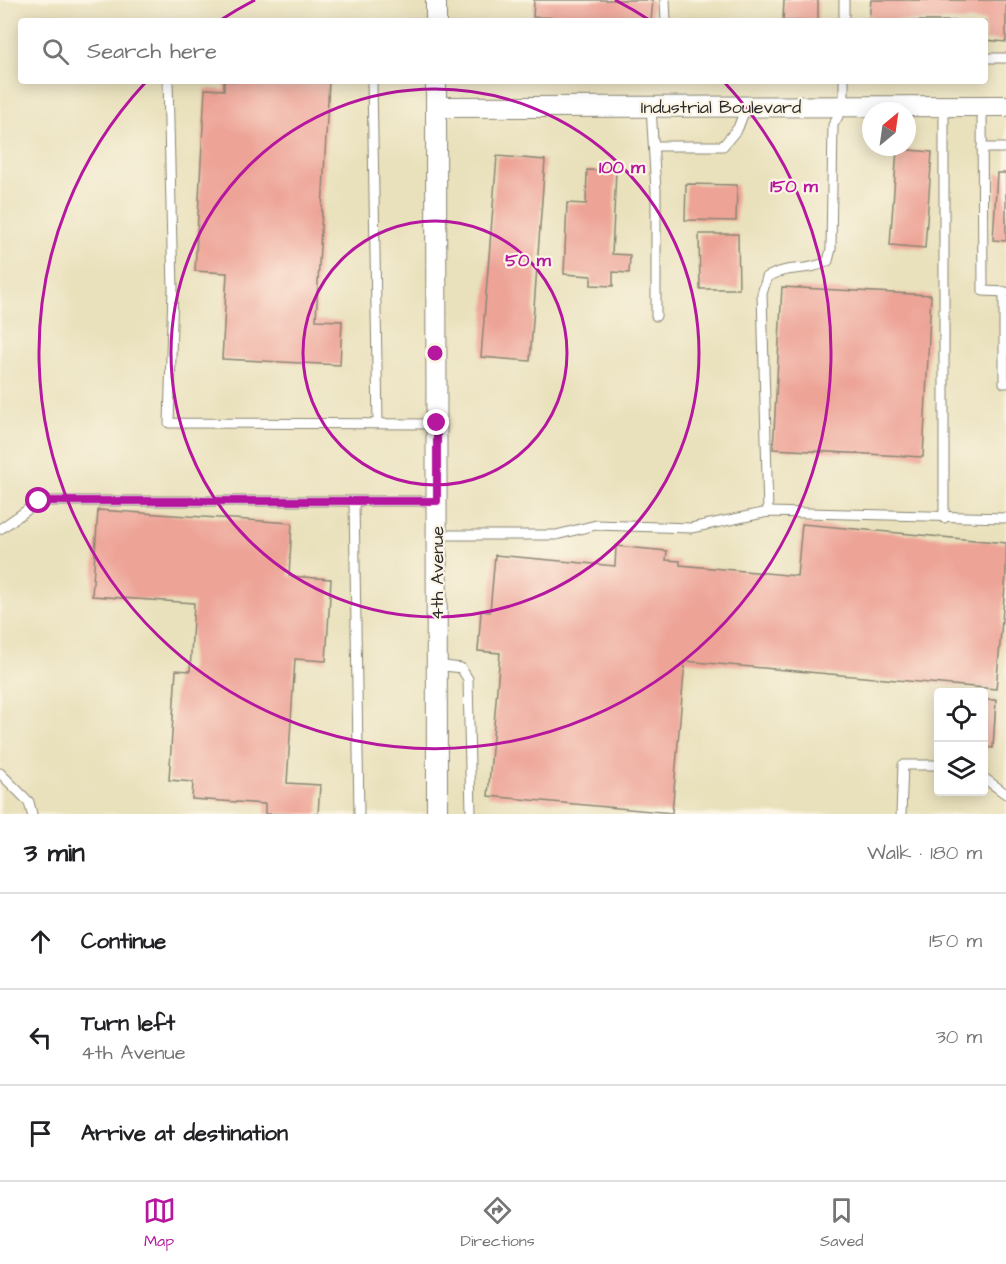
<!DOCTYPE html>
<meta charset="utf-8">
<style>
:root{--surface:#fff;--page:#f6f6f6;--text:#202124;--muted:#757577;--line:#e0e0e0;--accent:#b5179e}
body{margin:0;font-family:"Architects Daughter",sans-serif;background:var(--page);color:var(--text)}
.controls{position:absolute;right:18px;bottom:18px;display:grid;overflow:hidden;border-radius:6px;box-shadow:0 3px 15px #0003}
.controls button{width:54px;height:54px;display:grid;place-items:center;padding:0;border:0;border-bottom:2px solid var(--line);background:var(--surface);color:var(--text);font:30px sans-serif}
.compass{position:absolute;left:862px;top:102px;width:54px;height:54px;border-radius:50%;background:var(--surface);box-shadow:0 3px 15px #0003;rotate:29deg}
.stop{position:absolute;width:18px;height:18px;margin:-14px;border:4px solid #b5179e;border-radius:50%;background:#fff}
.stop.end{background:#b5179e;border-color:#fff;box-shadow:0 2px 6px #0008}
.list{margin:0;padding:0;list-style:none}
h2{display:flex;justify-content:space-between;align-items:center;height:78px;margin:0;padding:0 24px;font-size:26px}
h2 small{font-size:20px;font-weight:400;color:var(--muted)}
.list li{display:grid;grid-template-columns:39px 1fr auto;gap:18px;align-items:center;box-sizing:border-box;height:96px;padding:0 24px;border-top:2px solid var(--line)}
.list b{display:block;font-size:22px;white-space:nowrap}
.list p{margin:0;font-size:20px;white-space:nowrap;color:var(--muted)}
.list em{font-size:20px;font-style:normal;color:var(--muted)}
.icon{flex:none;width:33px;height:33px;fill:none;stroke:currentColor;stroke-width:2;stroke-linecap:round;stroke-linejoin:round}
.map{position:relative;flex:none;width:1006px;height:814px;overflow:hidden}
.search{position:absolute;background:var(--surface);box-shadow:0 3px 15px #0003;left:18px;right:18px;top:18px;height:66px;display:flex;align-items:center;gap:15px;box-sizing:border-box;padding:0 21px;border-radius:6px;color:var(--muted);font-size:22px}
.sheet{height:366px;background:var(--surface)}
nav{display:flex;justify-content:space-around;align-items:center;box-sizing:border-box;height:84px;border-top:2px solid var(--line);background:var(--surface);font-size:16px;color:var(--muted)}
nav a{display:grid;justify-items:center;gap:3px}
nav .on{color:var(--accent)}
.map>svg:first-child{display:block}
.building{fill:#eda396}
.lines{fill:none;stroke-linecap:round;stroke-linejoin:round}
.service-casing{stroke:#8a8674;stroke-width:11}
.minor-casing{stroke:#8a8674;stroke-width:22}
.service{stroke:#fff;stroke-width:9}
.minor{stroke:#fff;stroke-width:20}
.route{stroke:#b5179e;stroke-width:8}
.ring{fill:none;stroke:#b5179e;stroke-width:3}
.labels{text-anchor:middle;stroke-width:4.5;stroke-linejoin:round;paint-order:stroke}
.street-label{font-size:18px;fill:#2b2b2b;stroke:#fcf5e5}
.centre{fill:#b5179e;stroke:#fcf5e5;stroke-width:3}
.ring-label{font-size:18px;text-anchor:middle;font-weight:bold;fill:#b5179e;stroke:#fcf5e5;stroke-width:4.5;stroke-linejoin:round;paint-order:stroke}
</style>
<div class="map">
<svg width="1006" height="814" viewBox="0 0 1006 814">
<rect width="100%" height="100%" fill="#fcf5e5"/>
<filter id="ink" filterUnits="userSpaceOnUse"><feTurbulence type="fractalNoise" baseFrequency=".0167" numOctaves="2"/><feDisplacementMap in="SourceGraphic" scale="12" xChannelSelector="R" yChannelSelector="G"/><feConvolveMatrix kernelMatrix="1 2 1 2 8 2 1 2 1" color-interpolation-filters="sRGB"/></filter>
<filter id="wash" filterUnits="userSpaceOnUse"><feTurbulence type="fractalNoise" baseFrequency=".008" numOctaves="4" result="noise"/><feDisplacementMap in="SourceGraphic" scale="24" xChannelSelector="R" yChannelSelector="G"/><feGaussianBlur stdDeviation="1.35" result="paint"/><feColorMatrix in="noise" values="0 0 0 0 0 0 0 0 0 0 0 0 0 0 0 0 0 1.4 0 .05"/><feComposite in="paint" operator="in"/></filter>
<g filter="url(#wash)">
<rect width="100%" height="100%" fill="#e9e1bc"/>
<g id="blocks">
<g class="building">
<path d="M534,0H653L651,21L533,17Z"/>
<path d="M784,0H818V21H783Z"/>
<path d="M871,0H1006V42L985,40V21H869Z"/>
<path d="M224,81H329L316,320L342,321L340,365L222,359L227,273L195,271L205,89L224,90Z"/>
<path d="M897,149L932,152L925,248L890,245Z"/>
<path d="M497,156L545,160L530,361L481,357Z"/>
<path d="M587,170L616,171L612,254L630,255L629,273L613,272V286L591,285V276L564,274L567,203L586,204Z"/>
<path d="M997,173H1006V241L993,240Z"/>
<path d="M686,184L737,185L736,221L685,220Z"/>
<path d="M699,234H738L739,289H700Z"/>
<path d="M782,287L931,295L923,457L773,449Z"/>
<path d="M98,510L292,523L289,576L331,579L326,661L295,659L287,783L320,785L318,814H265V804L192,799L193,782L169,780L176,670L190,671L194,603L92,596Z"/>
<path d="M802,524L1006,543V575L996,689L685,661L672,813L488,796L500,653L478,651L481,611L490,612L495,555L615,566L616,546L667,551L666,560L680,561V565L797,576Z"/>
<path d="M984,700H996L993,748L984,747Z"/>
</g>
</g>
</g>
<g filter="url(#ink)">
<use href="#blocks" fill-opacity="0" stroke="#8a8674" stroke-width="1.5"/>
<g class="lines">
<g class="service-casing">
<g id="service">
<path d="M665,0L666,21"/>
<path d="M844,0V21"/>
<path d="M985,58H1006"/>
<path d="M168,81L173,289L169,423L437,424"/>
<path d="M372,81L378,423"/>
<path d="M982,106L983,291L1006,292"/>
<path d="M651,107L656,191V316"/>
<path d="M654,146H723L738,128L746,107"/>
<path d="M982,148H1006"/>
<path d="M1004,292V383H1006"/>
<path d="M354,501L359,814"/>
<path d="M768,512L762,294L767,277C791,264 806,273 828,261L831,249L833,125L844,106V81"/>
<path d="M944,518V106"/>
<path d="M0,529L40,501H437"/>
<path d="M437,535H556L596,525L691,528L768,512L1006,518"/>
<path d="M436,665L461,668L468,679L471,814"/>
<path d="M0,773L29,802L32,814"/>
<path d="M984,778L1006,794"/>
<path d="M901,814L903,765H938"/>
</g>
</g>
<g class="minor-casing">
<g id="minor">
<path d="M436,0V21"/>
<path d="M436,81L437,814"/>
<path d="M437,107L1006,106"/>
</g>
</g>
<use href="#service" class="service"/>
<use href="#minor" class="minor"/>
</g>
</g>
<g class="lines" filter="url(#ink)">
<path class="route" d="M39,501H437V423"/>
</g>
<g class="ring">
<circle cx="435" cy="353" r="132"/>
<circle cx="435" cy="353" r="264"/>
<path d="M219 21A396 396 0 0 1 255 0M615 0A396 396 0 0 1 651 21M725 83A396 396 0 1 1 145 83"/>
</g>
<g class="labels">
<g class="street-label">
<text x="721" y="113">Industrial Boulevard</text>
<text transform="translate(437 573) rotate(-90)" y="6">4th Avenue</text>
</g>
</g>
<circle cx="435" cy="353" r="9" class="centre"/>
<g class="ring-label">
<text x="622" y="173">100 m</text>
<text x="794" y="192">150 m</text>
<text x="528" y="266">50 m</text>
</g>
</svg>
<div class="controls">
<button><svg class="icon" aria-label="locate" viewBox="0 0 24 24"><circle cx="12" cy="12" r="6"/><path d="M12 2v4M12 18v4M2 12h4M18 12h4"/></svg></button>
<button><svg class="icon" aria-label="layers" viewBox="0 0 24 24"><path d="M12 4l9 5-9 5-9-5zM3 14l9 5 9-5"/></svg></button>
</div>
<svg class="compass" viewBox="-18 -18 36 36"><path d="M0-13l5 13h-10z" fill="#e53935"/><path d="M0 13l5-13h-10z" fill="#757577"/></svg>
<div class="stop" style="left:39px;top:501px"></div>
<div class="stop end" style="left:437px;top:423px"></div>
<div class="search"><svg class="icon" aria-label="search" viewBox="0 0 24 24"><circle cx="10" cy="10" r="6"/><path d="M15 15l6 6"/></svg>Search here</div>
</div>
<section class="sheet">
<h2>3 min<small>Walk · 180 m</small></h2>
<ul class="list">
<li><svg class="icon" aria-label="ahead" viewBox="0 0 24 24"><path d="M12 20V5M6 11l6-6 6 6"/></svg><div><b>Continue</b></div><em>150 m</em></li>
<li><svg class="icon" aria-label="left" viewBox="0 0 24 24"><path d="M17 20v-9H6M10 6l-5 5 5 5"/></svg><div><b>Turn left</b><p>4th Avenue</p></div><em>30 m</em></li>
<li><svg class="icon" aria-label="arrive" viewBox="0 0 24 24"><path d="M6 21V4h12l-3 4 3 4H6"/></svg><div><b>Arrive at destination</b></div></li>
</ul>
</section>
<nav>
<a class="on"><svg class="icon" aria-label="map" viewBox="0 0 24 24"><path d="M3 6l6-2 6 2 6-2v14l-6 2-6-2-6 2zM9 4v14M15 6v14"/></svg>Map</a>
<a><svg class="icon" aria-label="directions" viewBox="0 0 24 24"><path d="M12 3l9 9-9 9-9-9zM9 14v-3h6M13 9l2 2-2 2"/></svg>Directions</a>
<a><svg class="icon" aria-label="saved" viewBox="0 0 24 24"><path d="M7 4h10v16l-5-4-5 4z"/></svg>Saved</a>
</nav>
